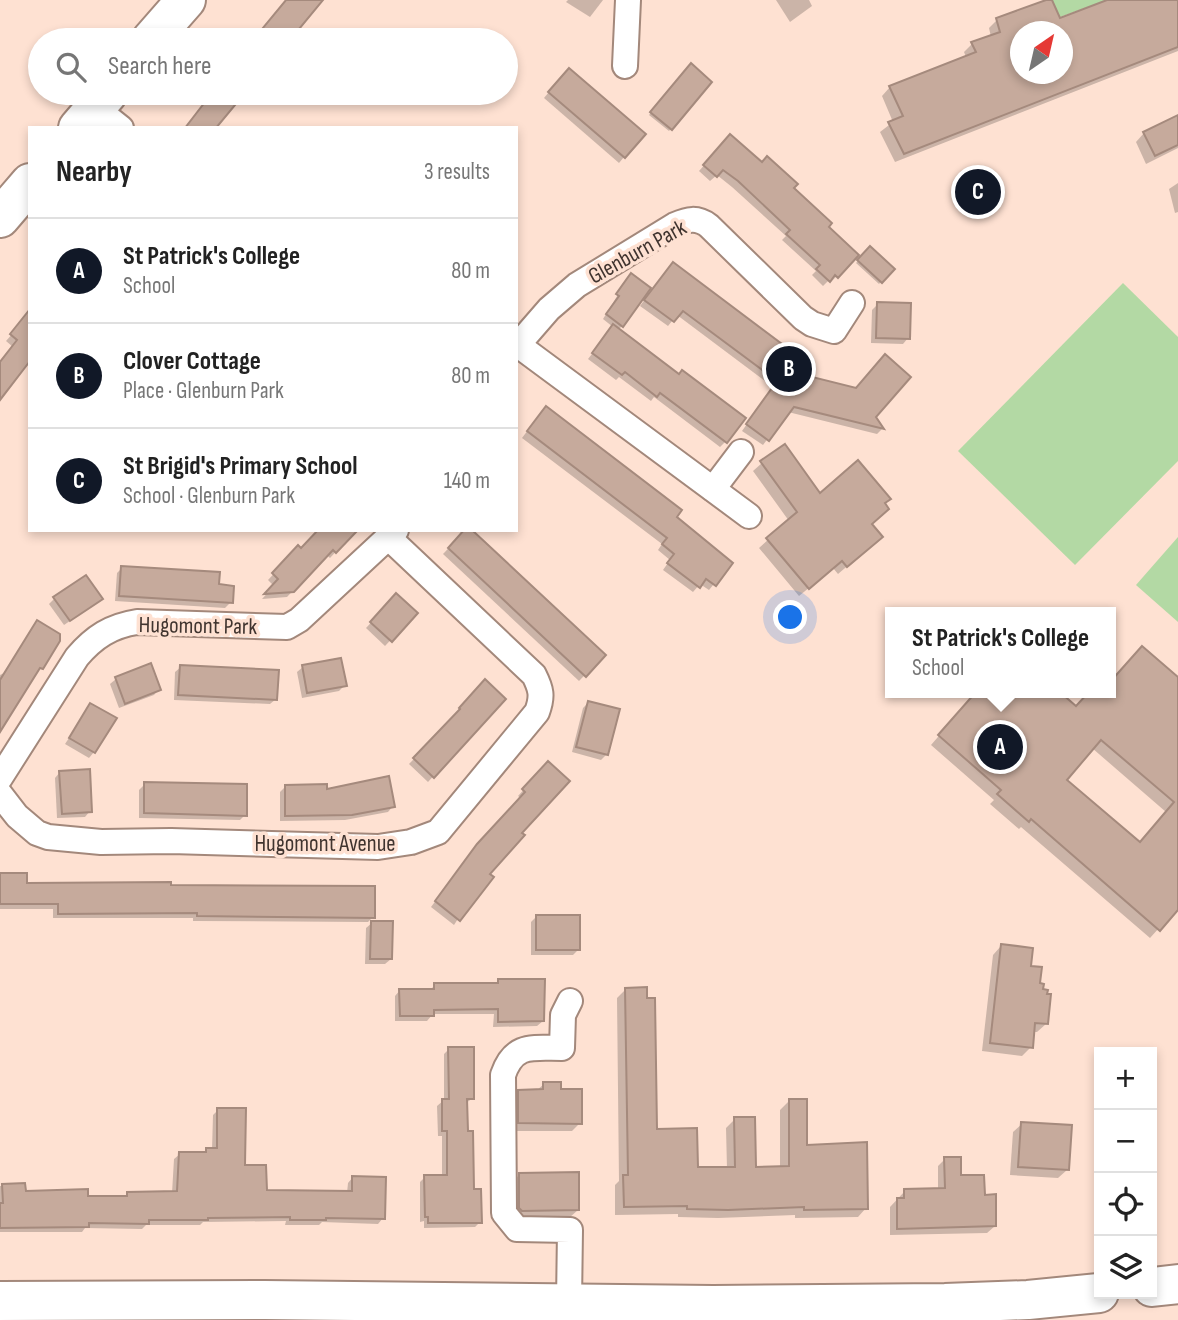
<!DOCTYPE html>
<meta charset="utf-8">
<style>
:root{--surface:#fff;--page:#f2f2f2;--text:#222;--muted:#767676;--line:#e0e0e0;--accent:#111827}
body{margin:0;font-family:"Sofia Sans Condensed",sans-serif;background:var(--page);color:var(--text)}
.controls{position:absolute;right:21px;bottom:21px;display:grid;overflow:hidden;border-radius:0px;box-shadow:0 4px 10px #0003}
.controls button{width:63px;height:63px;display:grid;place-items:center;padding:0;border:0;border-bottom:2px solid var(--line);background:var(--surface);color:var(--text);font:35px sans-serif}
.compass{position:absolute;left:1010px;top:21px;width:63px;height:63px;border-radius:50%;background:var(--surface);box-shadow:0 4px 10px #0003;rotate:34deg}
.you{position:absolute;left:791px;top:618px;width:24px;height:24px;margin:-18px;border:5px solid #fff;border-radius:50%;background:#1a73e8;box-shadow:0 0 0 10px #1a73e833}
.badge{display:grid;place-items:center;width:46px;height:46px;border-radius:50%;background:var(--accent);color:#fff;font-size:23px;font-weight:700}
.pin{position:absolute;translate:-50% -50%;border:4px solid #fff;box-shadow:0 2px 7px #0006}
.popup{position:absolute;left:885px;top:607px;width:231px;height:91px;box-sizing:border-box;display:grid;place-content:center;border-radius:0px;background:var(--surface);filter:drop-shadow(0 2px 5px #0005);font-size:23px;white-space:nowrap;color:var(--muted)}
.popup b{font-size:26px;color:var(--text)}
.popup::after{content:'';position:absolute;left:50%;top:100%;margin-left:-14px;border:14px solid transparent;border-top-color:var(--surface)}
.list{margin:0;padding:0;list-style:none}
h2{display:flex;justify-content:space-between;align-items:center;height:91px;margin:0;padding:0 28px;font-size:30px}
h2 small{font-size:23px;font-weight:400;color:var(--muted)}
.list li{display:grid;grid-template-columns:46px 1fr auto;gap:21px;align-items:center;box-sizing:border-box;height:105px;padding:0 28px;border-top:2px solid var(--line)}
.list b{display:block;font-size:26px;white-space:nowrap}
.list p{margin:0;font-size:23px;white-space:nowrap;color:var(--muted)}
.list em{font-size:23px;font-style:normal;color:var(--muted)}
.icon{flex:none;width:38px;height:38px;fill:none;stroke:currentColor;stroke-width:2;stroke-linecap:round;stroke-linejoin:round}
.map{position:relative;flex:none;width:1178px;height:1320px;overflow:hidden}
.search{position:absolute;background:var(--surface);box-shadow:0 4px 10px #0003;left:28px;top:28px;width:490px;height:77px;display:flex;align-items:center;gap:18px;box-sizing:border-box;padding:0 24px;border-radius:38px;color:var(--muted);font-size:26px}
.panel{position:absolute;background:var(--surface);box-shadow:0 4px 10px #0003;left:28px;top:126px;width:490px;height:406px;border-radius:0px}
.map>svg:first-child{display:block}
.green{fill:#b3d9a4}
.shadow{fill:#0003;fill-rule:evenodd}
.building{fill:#c6aa9c;stroke:#a58a7d;stroke-width:2;fill-rule:evenodd}
.lines{fill:none;stroke-linecap:round;stroke-linejoin:round}
.minor-casing{stroke:#a3887b;stroke-width:28}
.primary-casing{stroke:#a3887b;stroke-width:42}
.minor{stroke:#fff;stroke-width:24}
.primary{stroke:#fff;stroke-width:38}
.labels{text-anchor:middle;stroke-width:7;stroke-linejoin:round;paint-order:stroke}
.street-label{font-size:23px;fill:#40342f;stroke:#fee1d2}
</style>
<div class="map">
<svg width="1178" height="1320" viewBox="0 0 1178 1320">
<rect width="100%" height="100%" fill="#fee1d2"/>
<g class="green">
<path d="M1052,0H1107L1060,17Z"/>
<path d="M1123,283L1178,337V461L1075,565L958,451Z"/>
<path d="M1178,537V622L1136,585Z"/>
</g>
<g class="shadow">
<path d="M568,0H603L590,17L566,2Z"/>
<path d="M776,0H809L812,6L790,22Z"/>
<path d="M1112,0H1178V51L895,162L880,132L893,122L882,96L890,87L966,57L964,52L972,44L991,37L989,28L997,20H1059ZM1020,32H1062V74H1020Z"/>
<path d="M691,66L710,82L669,131L649,115Z"/>
<path d="M563,75L624,157L619,163L544,98Z"/>
<path d="M1178,117V148L1146,164L1136,142L1144,133Z"/>
<path d="M725,142L792,188L826,227L857,255L831,282L829,280L823,286L812,275L816,271L782,240L786,236L732,187L717,175L710,181L699,171Z"/>
<path d="M1178,183V212L1175,213L1169,189Z"/>
<path d="M870,249L892,269L879,284L856,263Z"/>
<path d="M668,269L805,377L874,417L882,429L877,434L788,412L763,445L742,431L773,387L677,315L668,326L640,306Z"/>
<path d="M627,280L622,326L618,330L725,442L720,447L654,397L651,401L619,377L616,380L588,359L613,327L603,319Z"/>
<path d="M878,304L908,338L903,344L871,343L872,310Z"/>
<path d="M22,323L0,397V363L13,347L6,341Z"/>
<path d="M540,414L731,563L709,590L700,584L693,592L663,570L670,560L658,550L662,544L522,438Z"/>
<path d="M762,463L820,495L883,503L870,524L872,545L838,574L833,568L799,596L759,548L789,521L753,471Z"/>
<path d="M356,530L330,558L327,555L287,597L262,599L274,586L268,580L298,548L301,550Z"/>
<path d="M466,530L604,655L579,681L443,554Z"/>
<path d="M122,568L231,602L225,608L115,601L117,573Z"/>
<path d="M396,596L416,613L385,646L366,628Z"/>
<path d="M54,599L95,604L64,625L49,604Z"/>
<path d="M37,622L41,668L35,673L0,732V675L4,673Z"/>
<path d="M150,665L159,689L154,695L119,708L110,684L116,679Z"/>
<path d="M181,667L276,699L270,704L174,700L175,672Z"/>
<path d="M303,667L345,685L339,691L302,698L297,672Z"/>
<path d="M1178,679V907L1150,938L1021,827L1019,829L990,804L994,800L931,745L976,693H1058L1076,708L1089,693H1110ZM1092,748L1166,812L1139,844L1064,780Z"/>
<path d="M485,682L504,699L428,782L409,764L456,716L455,714Z"/>
<path d="M588,703L607,754L601,760L572,752L583,708Z"/>
<path d="M91,705L94,752L89,758L65,744Z"/>
<path d="M548,763L519,833L487,874L454,925L431,907L472,852L521,798L518,796Z"/>
<path d="M60,772L90,811L85,817L57,818L55,778Z"/>
<path d="M145,784L245,815L240,820L139,818V790Z"/>
<path d="M286,786L326,791L393,806L388,812L345,820L280,821V792Z"/>
<path d="M0,875L25,884L169,887L373,917L368,922L193,921V918H53V909H0Z"/>
<path d="M537,916L578,950L573,955H531V922Z"/>
<path d="M372,923L391,959L385,964H365L366,928Z"/>
<path d="M1001,946L1029,968L1038,985L1046,1024L1037,1032H1033L1031,1047L1022,1056L982,1051L993,955Z"/>
<path d="M499,981L543,1021L537,1026L493,1027L494,1014H433L427,1021H395V996L400,990H430L435,985H495Z"/>
<path d="M626,989L655,1131L697,1169H727L726,1128L735,1119L754,1169L780,1168V1110L789,1101L805,1147L866,1208L858,1217L795,1218V1215L718,1218L678,1217V1214L615,1215V1185L619,1181L617,998Z"/>
<path d="M449,1049L473,1098L466,1103L472,1191L480,1222L475,1227L424,1228V1221L420,1222V1182L425,1177H442V1136H438L437,1106L444,1100V1054Z"/>
<path d="M544,1084L560,1091L580,1123L572,1131H510V1100L519,1091H536Z"/>
<path d="M218,1110L244,1167L265,1192L347,1193L348,1183L353,1177L383,1218L378,1224L322,1222L319,1225H285L286,1221L203,1222L200,1225H146L142,1229L85,1228L82,1232H0V1186L24,1185V1193L86,1198H124L128,1194L172,1193L174,1159L180,1154H203L207,1150H212L213,1115Z"/>
<path d="M1022,1124L1067,1170L1058,1178L1010,1175L1013,1132Z"/>
<path d="M945,1159L960,1177L983,1196L995,1226L987,1233L890,1235V1207L905,1191L938,1190V1166Z"/>
<path d="M519,1175L578,1210L569,1218L513,1219L511,1184Z"/>
</g>
<g class="building">
<path d="M286,0H323L290,40H253Z"/>
<path d="M1046,0H1052L1060,18L1107,0H1178V47L904,154L888,122L903,116L889,86L976,52L971,42L1000,32L996,18ZM1020,32H1062V74H1020Z"/>
<path d="M691,63L712,82L672,130L650,112Z"/>
<path d="M569,68L646,134L625,158L548,92Z"/>
<path d="M212,93H245L216,128H185Z"/>
<path d="M1178,115V145L1155,156L1143,132Z"/>
<path d="M730,134L762,162L767,156L798,184L794,188L832,223L829,227L859,255L838,278L835,275L830,282L816,269L820,265L786,234L790,230L738,181L723,170L717,177L703,165Z"/>
<path d="M870,246L895,269L882,283L857,260Z"/>
<path d="M673,262L814,368L808,376L856,388L885,354L911,377L876,417L884,429L794,407L769,441L746,424L777,381L683,311L674,322L644,300Z"/>
<path d="M631,273L651,288L623,327L606,314L619,296L616,294Z"/>
<path d="M877,302L911,303L910,339L876,338Z"/>
<path d="M30,309V361L0,400V362L17,340L10,334Z"/>
<path d="M613,324L679,374L682,370L746,418L727,443L660,393L657,397L625,372L622,375L592,353Z"/>
<path d="M546,406L682,510L677,517L733,563L716,586L706,579L700,588L667,563L674,554L662,544L667,538L527,431Z"/>
<path d="M785,444L820,493L858,460L891,499L885,503L889,509L872,524L883,537L847,567L842,561L809,589L766,538L797,512L760,461Z"/>
<path d="M318,530H358L336,553L333,550L294,592L264,594L278,579L272,573L298,545L301,548Z"/>
<path d="M464,530H472L606,655L586,677L448,548Z"/>
<path d="M121,566L220,572L219,584L234,586L233,603L119,596Z"/>
<path d="M86,575L103,599L70,621L53,597Z"/>
<path d="M396,593L418,613L392,642L370,622Z"/>
<path d="M37,620L60,634V641L43,669L40,668L0,732V680Z"/>
<path d="M1142,646L1178,677V910L1160,931L1031,819L1029,822L997,794L1001,790L938,735L975,693H1061L1076,706L1088,693H1110V682ZM1101,740L1174,802L1140,842L1067,780Z"/>
<path d="M341,658L347,686L307,693L302,665Z"/>
<path d="M151,663L161,690L125,704L115,677Z"/>
<path d="M180,665L279,670L277,700L178,695Z"/>
<path d="M485,679L506,699L434,778L413,758L460,709L459,708Z"/>
<path d="M588,701L620,709L608,755L576,747Z"/>
<path d="M90,703L117,718L95,753L69,738Z"/>
<path d="M548,761L570,781L522,833L525,835L490,874L494,877L460,921L435,901L477,844L525,792L522,789Z"/>
<path d="M90,769L92,812L62,814L59,771Z"/>
<path d="M389,776L395,807L352,815L285,816V785L327,784V789Z"/>
<path d="M144,782L247,784V816L144,813Z"/>
<path d="M0,873H27V883L171,882V885L375,886V918L197,916V913L58,914V904H0Z"/>
<rect x="536" y="915" width="44" height="35"/>
<path d="M371,921H393L392,959H370Z"/>
<path d="M1001,944L1033,948L1031,966L1042,967L1040,983L1044,984L1043,989L1048,990L1047,994H1051L1048,1024L1035,1023L1033,1048L990,1043Z"/>
<path d="M498,979H545L544,1021L498,1022V1009L434,1010V1016H400L399,989H434V983H498Z"/>
<path d="M647,987V998H655L657,1129L697,1128L698,1167H735L734,1117H755L756,1167L789,1166V1099H807V1145L867,1142L868,1209L804,1210V1207L728,1210L687,1209V1206L624,1207L623,1175H628L625,988Z"/>
<path d="M448,1047H474V1099H467L468,1131H473L474,1189H481L482,1223H428V1217H425L424,1175H447V1131H442V1099H449Z"/>
<path d="M543,1082H561V1089H582V1124L518,1123V1090L543,1089Z"/>
<path d="M217,1108H246L245,1165H266L267,1190L352,1191V1176L386,1177L385,1219L326,1218V1220H290V1217L208,1218V1220H149V1224L89,1223V1227L0,1228V1203H3L2,1184L25,1183L26,1191L88,1189V1196H127V1192L177,1191L179,1152H206V1148H217Z"/>
<path d="M1021,1122L1072,1125L1069,1170L1018,1167Z"/>
<path d="M944,1157H961V1175H984L985,1195L996,1194V1226L897,1229V1198H904V1189L945,1188Z"/>
<path d="M579,1172V1210L522,1211L519,1208V1173Z"/>
</g>
<g class="lines">
<g class="minor-casing">
<g id="minor">
<path d="M625,66L628,0"/>
<path d="M96,108L121,128"/>
<path d="M518,345L749,516"/>
<path d="M516,347L549,309L577,285L675,225C688,219 697,217 709,226L803,318L812,324L834,331L852,303"/>
<path d="M713,489L741,452"/>
<path d="M0,778L77,657C94,637 111,626 137,622L287,627L299,620L396,530"/>
<path d="M0,794L17,816L37,833L48,837L101,842L171,841L378,847L411,842L438,832L537,712C543,696 541,689 534,675L388,537"/>
<path d="M569,1302L570,1230L517,1229L504,1213L503,1075C514,1043 532,1048 562,1048L563,1015L570,1001"/>
</g>
</g>
<g class="primary-casing">
<g id="primary">
<path d="M151,40L186,0"/>
<path d="M78,128L108,93"/>
<path d="M0,218L30,183"/>
<path d="M1152,1287L1178,1284"/>
<path d="M0,1301L265,1300L713,1305L945,1303L1028,1300L1099,1293"/>
</g>
</g>
<use href="#minor" class="minor"/>
<use href="#primary" class="primary"/>
</g>
<g class="labels">
<g class="street-label">
<text transform="translate(637 251) rotate(-29)" y="8">Glenburn Park</text>
<text transform="translate(198 625) rotate(1)" y="8">Hugomont Park</text>
<text x="325" y="851">Hugomont Avenue</text>
</g>
</g>
</svg>
<div class="controls">
<button>+</button>
<button>−</button>
<button><svg class="icon" aria-label="locate" viewBox="0 0 24 24"><circle cx="12" cy="12" r="6"/><path d="M12 2v4M12 18v4M2 12h4M18 12h4"/></svg></button>
<button><svg class="icon" aria-label="layers" viewBox="0 0 24 24"><path d="M12 4l9 5-9 5-9-5zM3 14l9 5 9-5"/></svg></button>
</div>
<svg class="compass" viewBox="-18 -18 36 36"><path d="M0-13l5 13h-10z" fill="#e53935"/><path d="M0 13l5-13h-10z" fill="#767676"/></svg>
<div class="you"></div>
<div class="pin badge" style="left:1000px;top:747px">A</div>
<div class="popup"><b>St Patrick's College</b>School</div>
<div class="pin badge" style="left:789px;top:369px">B</div>
<div class="pin badge" style="left:978px;top:192px">C</div>
<div class="search"><svg class="icon" aria-label="search" viewBox="0 0 24 24"><circle cx="10" cy="10" r="6"/><path d="M15 15l6 6"/></svg>Search here</div>
<section class="panel">
<h2>Nearby<small>3 results</small></h2>
<ul class="list">
<li><span class="badge">A</span><div><b>St Patrick's College</b><p>School</p></div><em>80 m</em></li>
<li><span class="badge">B</span><div><b>Clover Cottage</b><p>Place · Glenburn Park</p></div><em>80 m</em></li>
<li><span class="badge">C</span><div><b>St Brigid's Primary School</b><p>School · Glenburn Park</p></div><em>140 m</em></li>
</ul>
</section>
</div>
